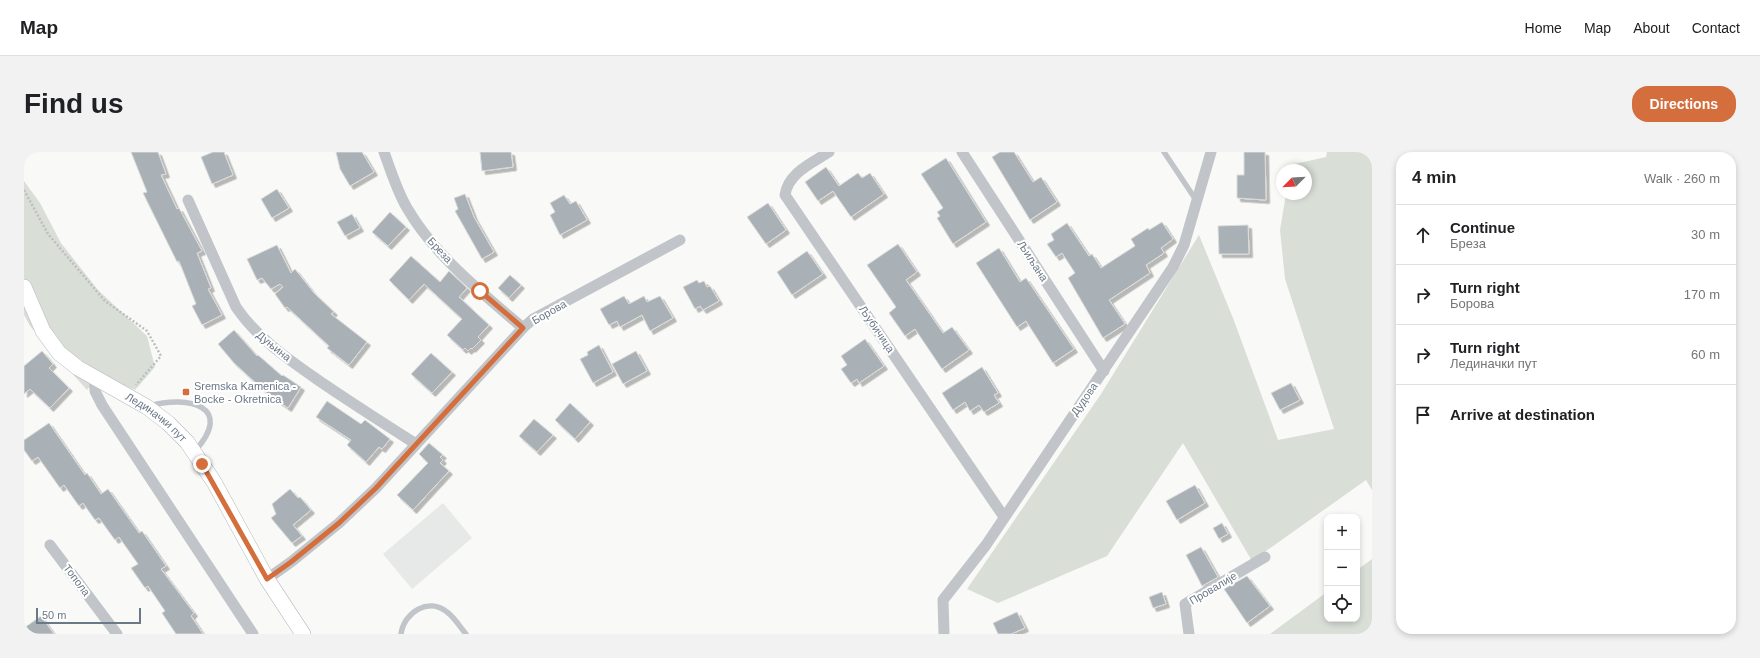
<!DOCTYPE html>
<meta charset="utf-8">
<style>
:root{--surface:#fff;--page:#f2f2f2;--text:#202124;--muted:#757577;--line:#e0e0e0;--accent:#d56e3d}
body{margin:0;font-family:Helvetica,sans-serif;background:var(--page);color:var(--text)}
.controls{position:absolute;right:12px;bottom:12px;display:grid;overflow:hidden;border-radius:8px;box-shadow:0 2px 6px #0003}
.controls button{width:36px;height:36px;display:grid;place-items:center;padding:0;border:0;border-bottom:1px solid var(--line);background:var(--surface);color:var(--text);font:20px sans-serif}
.compass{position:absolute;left:1252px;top:12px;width:36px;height:36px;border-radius:50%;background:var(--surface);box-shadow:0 2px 6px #0003;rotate:246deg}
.scale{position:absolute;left:12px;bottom:10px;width:105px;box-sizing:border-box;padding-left:4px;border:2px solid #6b7886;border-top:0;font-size:11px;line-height:14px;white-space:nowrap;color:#6b7886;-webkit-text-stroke:3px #fff;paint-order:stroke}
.stop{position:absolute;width:12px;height:12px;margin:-9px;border:3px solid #d56e3d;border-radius:50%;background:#fff}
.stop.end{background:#d56e3d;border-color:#fff;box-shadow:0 1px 4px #0008}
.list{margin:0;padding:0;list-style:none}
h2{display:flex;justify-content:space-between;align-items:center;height:52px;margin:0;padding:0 16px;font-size:17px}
h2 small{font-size:13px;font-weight:400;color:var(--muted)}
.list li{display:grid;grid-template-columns:26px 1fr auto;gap:12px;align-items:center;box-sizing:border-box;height:60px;padding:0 16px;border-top:1px solid var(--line)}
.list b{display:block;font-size:15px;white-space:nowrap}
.list p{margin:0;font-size:13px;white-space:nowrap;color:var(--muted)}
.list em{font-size:13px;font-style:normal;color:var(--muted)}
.icon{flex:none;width:22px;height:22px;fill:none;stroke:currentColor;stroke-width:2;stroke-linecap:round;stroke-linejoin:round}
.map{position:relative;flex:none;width:1348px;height:482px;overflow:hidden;border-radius:16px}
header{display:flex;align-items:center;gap:24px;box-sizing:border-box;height:56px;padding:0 20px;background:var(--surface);border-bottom:1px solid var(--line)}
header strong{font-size:19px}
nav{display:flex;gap:22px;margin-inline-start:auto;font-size:14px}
.intro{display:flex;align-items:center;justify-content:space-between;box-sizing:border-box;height:96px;padding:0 24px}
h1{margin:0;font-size:28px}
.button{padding:10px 18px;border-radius:16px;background:var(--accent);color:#fff;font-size:14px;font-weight:700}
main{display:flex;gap:24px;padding:0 24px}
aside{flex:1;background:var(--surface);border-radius:16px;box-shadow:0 2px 6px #0003}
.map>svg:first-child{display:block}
.built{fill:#e7e9e8}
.green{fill:#d9ded7}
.building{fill:#a9b0b6;stroke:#dbdcda;filter:url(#shadow)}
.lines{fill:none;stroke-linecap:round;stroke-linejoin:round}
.secondary-casing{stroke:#b4b9be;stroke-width:16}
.path{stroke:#bcbec1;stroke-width:2.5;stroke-dasharray:2 2;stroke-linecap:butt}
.service{stroke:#c1c5c9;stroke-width:5.5}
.minor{stroke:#c1c5c9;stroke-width:11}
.secondary{stroke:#fff;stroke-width:15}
.route{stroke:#d56e3d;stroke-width:5}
.poi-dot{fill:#d56e3d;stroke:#fff;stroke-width:1.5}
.labels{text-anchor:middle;stroke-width:4;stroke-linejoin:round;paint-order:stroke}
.street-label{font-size:11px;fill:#6b7886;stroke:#fff}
.poi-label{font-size:11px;fill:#6b7886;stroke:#fff;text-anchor:start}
</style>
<header>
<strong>Map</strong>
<nav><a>Home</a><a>Map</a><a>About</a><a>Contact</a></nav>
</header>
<div class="intro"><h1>Find us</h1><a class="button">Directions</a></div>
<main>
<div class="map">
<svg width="1348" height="482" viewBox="0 0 1348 482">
<defs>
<filter id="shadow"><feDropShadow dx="3.5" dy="3.5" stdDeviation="0" flood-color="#0004"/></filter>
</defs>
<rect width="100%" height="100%" fill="#f9faf8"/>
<path class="built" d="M419,351L448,386L388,437L359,402Z"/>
<g class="green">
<path d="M1303,0H1348V338L1342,328L1228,409L1159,291L1083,404L974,451L943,437L1077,242L1175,83L1209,166L1254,288L1310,277L1261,127L1256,78L1262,42H1282V18H1266V13L1302,5Z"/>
<path d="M0,29L16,51L37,91L74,138L123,184L131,215L111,238L74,223L63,238L6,174L0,163Z"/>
<path d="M1348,407V482H1246L1303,440V467H1333V418Z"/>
</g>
<g class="building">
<path d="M107,0H134L142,22L137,23L153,57L155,56L178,99L173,101L187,136L184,137L198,163L178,173L168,154L172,152L155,109L153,110L119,41L123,40Z"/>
<path d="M189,0H200L209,23L188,32L177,5Z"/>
<path d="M312,0H338L350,20L326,34L316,17Z"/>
<path d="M456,0H487L489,15L458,19Z"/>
<path d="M976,0H990L1009,30L1017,25L1033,50L1006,68L968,5Z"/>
<path d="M1220,0H1241L1242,48L1213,46V23H1220Z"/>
<path d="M922,6L962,70L929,92L913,66L916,64L913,60L919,56L897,22Z"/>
<path d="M802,15L815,34L834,21L838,26L846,21L860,42L827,65L809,39L794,49L781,30Z"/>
<path d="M253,37L265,56L248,66L237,47Z"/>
<path d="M441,42L450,65L470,100L458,107L431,59L434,57L430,46Z"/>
<path d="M540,43L546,52L552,49L563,68L536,83L526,63L531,60L526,51Z"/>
<path d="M744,51L762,78L742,92L723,65Z"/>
<path d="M366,60L382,75L364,94L348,80Z"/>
<path d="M328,62L336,76L321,84L313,70Z"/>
<path d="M1138,70L1149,87L1137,96L1140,101L1122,113L1126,121L1085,148L1101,172L1079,186L1044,126L1051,121L1038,101L1032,105L1023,92L1030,88L1027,82L1043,71L1065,104L1068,102L1077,116L1111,94L1107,87L1124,76L1125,78Z"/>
<path d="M1224,73L1225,102H1195L1194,74Z"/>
<path d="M874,92L893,120L882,128L919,181L928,175L945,198L918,217L891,177L881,184L865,161L872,155L843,113Z"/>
<path d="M253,93L267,121L271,117L290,141L310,160L307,162L343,190L325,213L303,196L305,194L263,155L261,156L251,142L259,135L256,132L247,137L238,126L233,128L223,107Z"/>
<path d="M975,96L996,130L1002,126L1050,197L1029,211L1002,169L993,175L952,111Z"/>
<path d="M783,99L799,122L768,143L753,120Z"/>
<path d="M387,104L416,130L425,119L443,136L435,145L465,173L454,185L457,188L448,197L447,196L444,199L441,196L439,198L423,183L438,167L400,132L385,148L365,128Z"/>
<path d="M486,123L497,133L485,146L474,136Z"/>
<path d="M673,128L675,131L680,129L683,135L686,134L695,149L679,158L676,154L671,157L659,135Z"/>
<path d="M600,144L605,152L620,144L623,150L636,144L649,166L626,179L618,163L596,175L593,169L585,173L576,157Z"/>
<path d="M210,178L233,204L234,203L258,224L259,223L277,235L264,256L245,243L210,211L194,192Z"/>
<path d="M841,187L860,214L835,231L833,227L827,231L817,217L823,213L817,204Z"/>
<path d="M575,193L589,220L569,231L556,207L564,203L563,200Z"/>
<path d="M18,199L29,212L25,216L45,236L26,256L6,237L0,242V214Z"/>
<path d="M612,199L623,219L599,232L588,212Z"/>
<path d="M407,201L428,220L408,241L387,222Z"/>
<path d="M958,215L974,241L970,243L975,251L960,260L955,253L946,259L941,250L929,258L918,241Z"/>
<path d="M1267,231L1276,248L1256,258L1247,241Z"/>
<path d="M303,249L337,272L341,268L366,287L358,297L355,295L342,310L323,293L327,288L292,265Z"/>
<path d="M546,251L566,270L551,287L531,268Z"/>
<path d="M510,267L529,283L513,300L495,284Z"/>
<path d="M25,271L61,323L63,321L77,342L84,337L115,381L118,379L142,414L137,417L170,461L167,464L179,482H152L138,461L141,459L124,434L121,436L107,416L114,412L95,385L91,388L75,366L71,368L59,351L55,354L40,333L36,336L14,305L8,309L0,298V288Z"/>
<path d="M405,291L419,303L416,305L419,308L416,311L425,319L389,358L373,343L404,311L395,302Z"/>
<path d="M1171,333L1181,351L1153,368L1142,349Z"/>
<path d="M266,337L274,346L276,345L287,358L269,373L278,384L268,391L247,366L252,362L248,352Z"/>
<path d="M1198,371L1204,382L1195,387L1189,376Z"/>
<path d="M1177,395L1194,425L1178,434L1162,403Z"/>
<path d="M1223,424L1246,454L1223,471L1200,437Z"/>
<path d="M1138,440L1142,452L1129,456L1125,445Z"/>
<path d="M993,460L1001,476L987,482H974L969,471Z"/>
<path d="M17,464L30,482H0V476Z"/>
</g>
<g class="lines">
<g class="secondary-casing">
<g id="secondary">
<path id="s1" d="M0,135L19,179L35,201L54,216L123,255L144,271L163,290L190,330L243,427L279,482"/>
</g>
</g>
<path class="path" d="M0,38L24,82L81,149L123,179L137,204L112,233"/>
<g class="service">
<path d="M1140,0L1172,48"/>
<path d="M125,254C164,243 212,254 170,300"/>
<path d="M377,482C380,460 405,445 423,460C431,466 436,475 442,482"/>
</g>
<g class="minor">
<path d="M360,0C367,19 373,39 383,56C411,104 457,140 499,176"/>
<path d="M805,0C788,11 764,21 761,43L980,365"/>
<path d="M938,0L1080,219"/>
<path d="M164,48L212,155C233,186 264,207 294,228C326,250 359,271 392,292"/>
<path d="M70,224L71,239L78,253L229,482"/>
<path d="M26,393L93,482"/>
<path d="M243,427L267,410L315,371L352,336L499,176L509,167L656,88"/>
<path d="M920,482L919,448L962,393L1149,115L1160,93L1187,0"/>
<path d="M1165,482L1161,452L1241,405"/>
</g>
<use href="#secondary" class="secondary"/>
</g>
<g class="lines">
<path class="route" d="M178,312L243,427L267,410L315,371L352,336L499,176L456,139"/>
</g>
<rect class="poi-dot" x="158" y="236" width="8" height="8" rx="2"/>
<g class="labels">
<g class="street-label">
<text transform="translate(416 98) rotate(47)" y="4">Бреза</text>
<text transform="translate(1009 109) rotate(57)" y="4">Љиљана</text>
<text transform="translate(525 160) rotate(-30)" y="4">Борова</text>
<text transform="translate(853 177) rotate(56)" y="4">Љубичица</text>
<text transform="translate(250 194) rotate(39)" y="4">Дуњина</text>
<text transform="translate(1060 247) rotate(-55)" y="4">Дудова</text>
<text dy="4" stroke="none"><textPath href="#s1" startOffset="192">Лединачки пут</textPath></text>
<text transform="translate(53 428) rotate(53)" y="4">Топола</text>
<text transform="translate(1189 436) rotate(-31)" y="4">Провалије</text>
</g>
<g class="poi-label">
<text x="170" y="238">Sremska Kamenica -<tspan x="170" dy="13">Bocke - Okretnica</tspan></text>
</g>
</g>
</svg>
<div class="controls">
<button>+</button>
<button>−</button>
<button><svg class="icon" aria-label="locate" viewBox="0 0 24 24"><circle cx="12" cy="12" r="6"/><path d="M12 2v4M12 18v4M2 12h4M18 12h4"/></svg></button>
</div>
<svg class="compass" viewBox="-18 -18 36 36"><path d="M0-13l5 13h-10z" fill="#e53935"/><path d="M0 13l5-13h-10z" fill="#757577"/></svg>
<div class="scale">50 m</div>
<div class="stop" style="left:456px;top:139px"></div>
<div class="stop end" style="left:178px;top:312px"></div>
</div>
<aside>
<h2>4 min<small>Walk · 260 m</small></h2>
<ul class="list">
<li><svg class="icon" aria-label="ahead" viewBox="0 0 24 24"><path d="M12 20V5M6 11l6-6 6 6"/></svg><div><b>Continue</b><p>Бреза</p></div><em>30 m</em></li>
<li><svg class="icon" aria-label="right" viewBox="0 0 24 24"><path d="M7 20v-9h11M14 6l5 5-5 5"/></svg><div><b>Turn right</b><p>Борова</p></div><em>170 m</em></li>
<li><svg class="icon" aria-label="right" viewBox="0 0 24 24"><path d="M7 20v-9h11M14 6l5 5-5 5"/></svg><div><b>Turn right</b><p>Лединачки пут</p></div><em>60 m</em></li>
<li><svg class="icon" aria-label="arrive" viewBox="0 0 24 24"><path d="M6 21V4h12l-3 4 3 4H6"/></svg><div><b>Arrive at destination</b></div></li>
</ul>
</aside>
</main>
